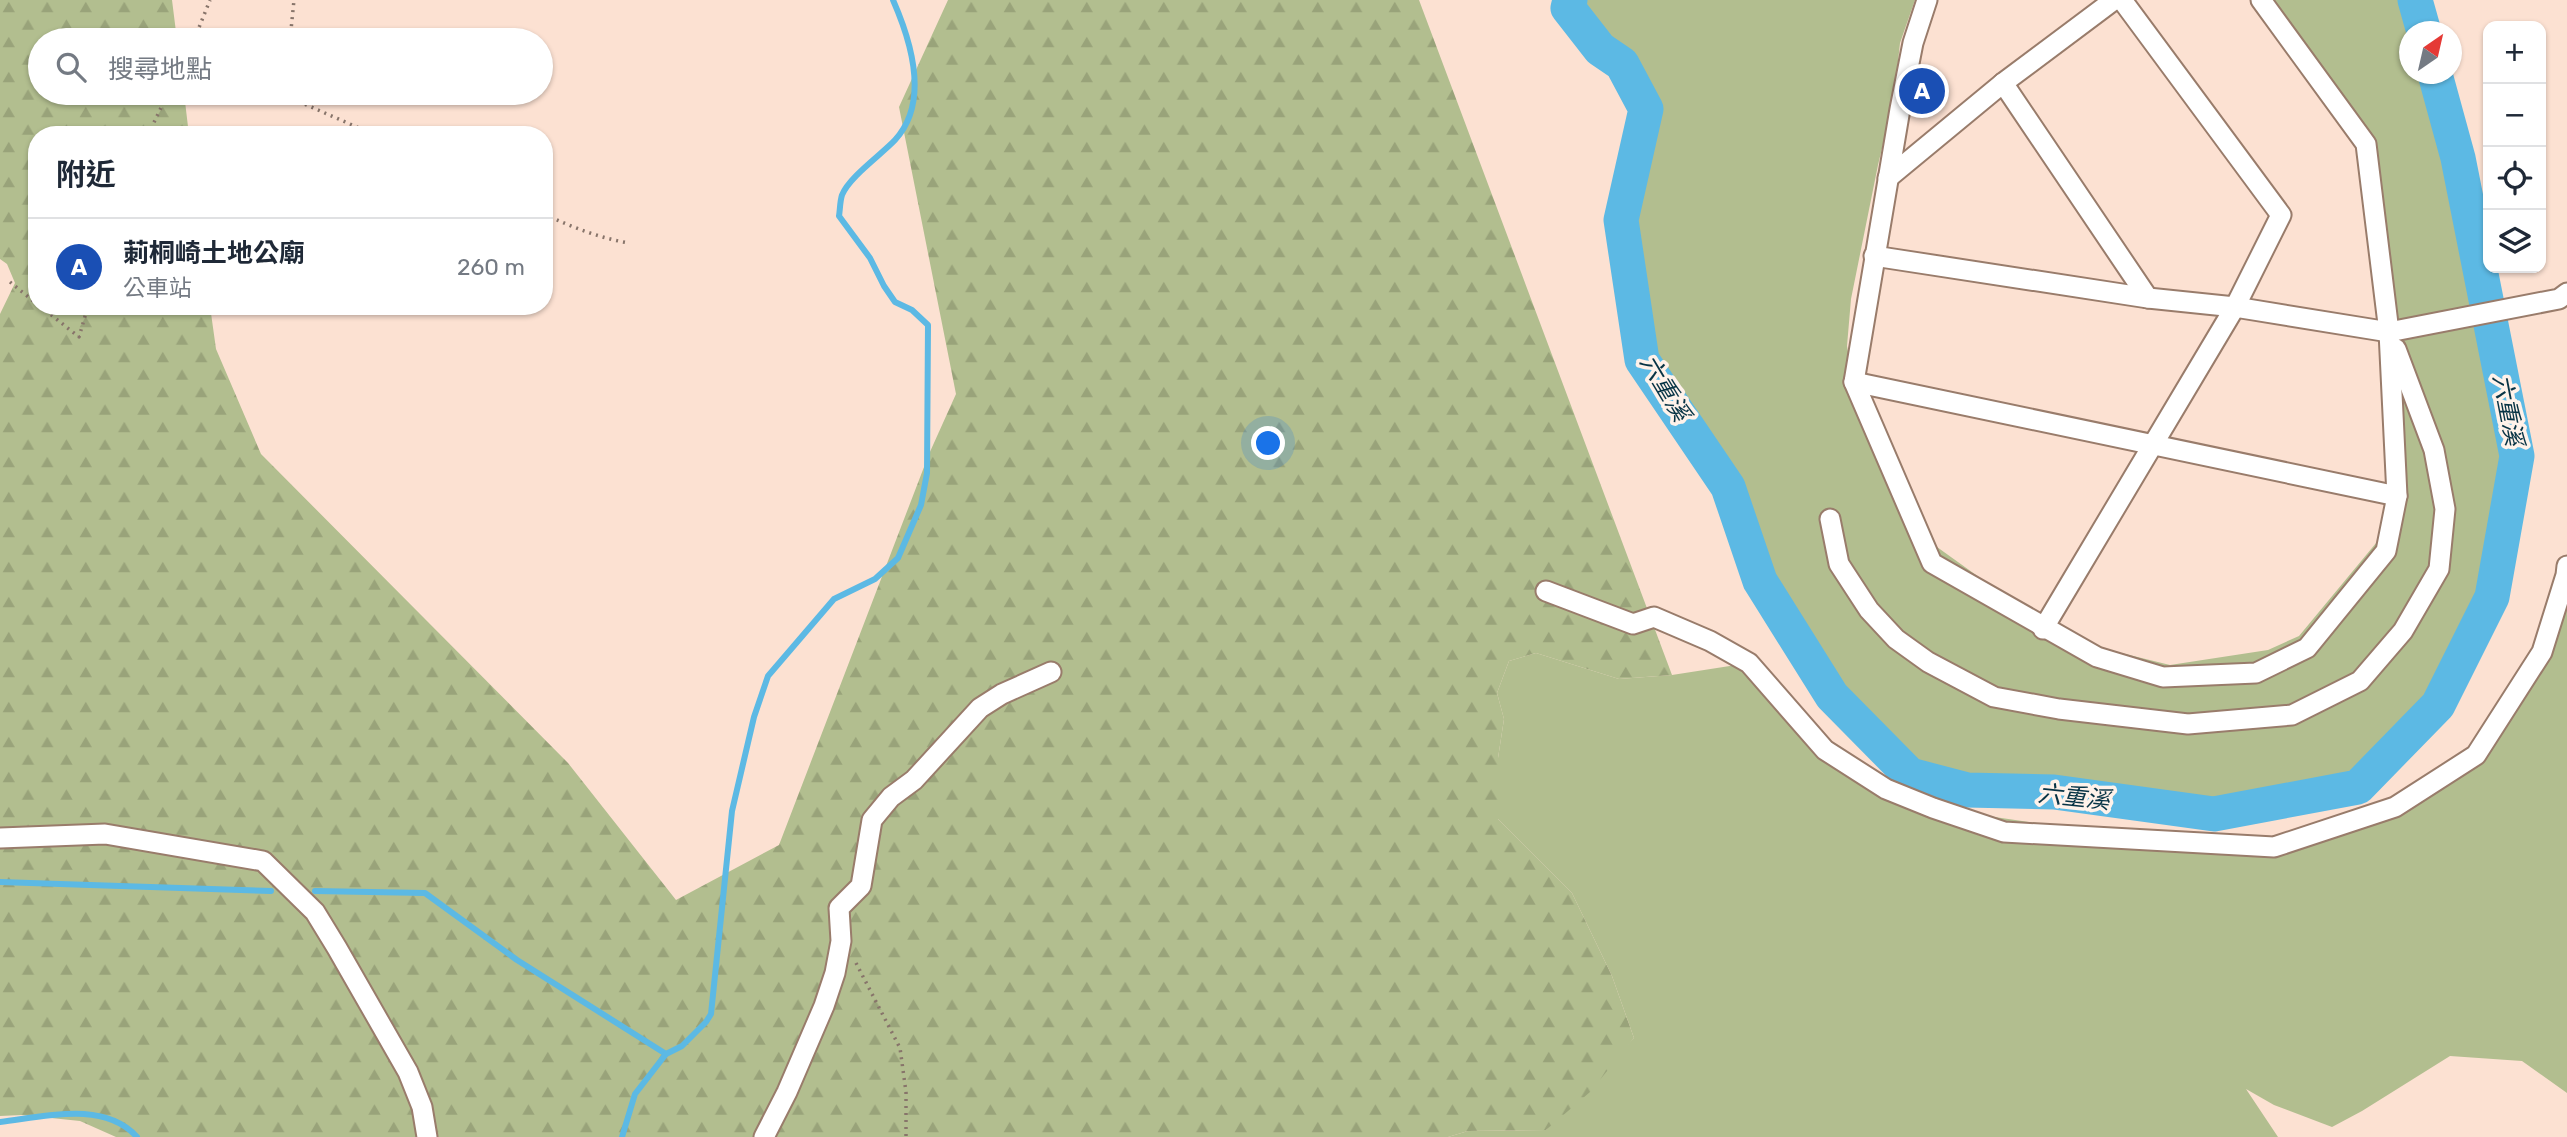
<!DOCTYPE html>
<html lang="zh-TW">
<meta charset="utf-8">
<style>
:root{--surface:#fff;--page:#f6f6f7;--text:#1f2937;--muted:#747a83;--line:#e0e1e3;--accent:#9f3818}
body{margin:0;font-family:Rubik,"Noto Sans TC",sans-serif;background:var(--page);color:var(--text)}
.controls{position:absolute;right:21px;top:21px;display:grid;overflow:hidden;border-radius:14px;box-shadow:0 2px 5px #0004}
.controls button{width:63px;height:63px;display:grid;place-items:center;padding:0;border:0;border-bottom:2px solid var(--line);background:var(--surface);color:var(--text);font:35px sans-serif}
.compass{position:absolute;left:2399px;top:21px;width:63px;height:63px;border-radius:50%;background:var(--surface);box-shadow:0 2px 5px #0004;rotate:34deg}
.you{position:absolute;left:1269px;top:444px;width:24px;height:24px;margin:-18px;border:5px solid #fff;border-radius:50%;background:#1a73e8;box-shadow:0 0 0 10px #1a73e833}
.badge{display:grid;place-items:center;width:46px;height:46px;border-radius:50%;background:var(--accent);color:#fff;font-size:23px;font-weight:700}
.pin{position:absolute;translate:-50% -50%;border:4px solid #fff;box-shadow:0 2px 7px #0006}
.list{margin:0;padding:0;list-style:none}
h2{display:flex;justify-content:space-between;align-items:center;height:91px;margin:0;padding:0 28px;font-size:30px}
h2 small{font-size:23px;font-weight:400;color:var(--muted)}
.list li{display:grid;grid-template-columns:46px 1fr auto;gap:21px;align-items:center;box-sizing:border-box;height:98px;padding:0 28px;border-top:2px solid var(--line)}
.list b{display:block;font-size:26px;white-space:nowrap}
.list p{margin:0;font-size:23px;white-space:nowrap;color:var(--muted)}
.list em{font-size:23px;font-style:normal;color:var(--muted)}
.icon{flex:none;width:38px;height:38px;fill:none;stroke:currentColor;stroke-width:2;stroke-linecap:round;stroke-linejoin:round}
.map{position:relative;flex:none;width:2567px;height:1137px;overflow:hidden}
.search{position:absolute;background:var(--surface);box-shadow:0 2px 5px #0004;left:28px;top:28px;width:525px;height:77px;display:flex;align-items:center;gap:18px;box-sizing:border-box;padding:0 24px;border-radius:38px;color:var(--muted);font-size:26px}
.panel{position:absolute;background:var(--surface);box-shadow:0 2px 5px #0004;left:28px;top:126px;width:525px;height:189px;border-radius:28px}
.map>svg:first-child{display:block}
.grass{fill:#b2be8f}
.forest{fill:url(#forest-firs)}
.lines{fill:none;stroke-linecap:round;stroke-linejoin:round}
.stream{stroke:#5cb9e4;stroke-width:6}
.river{stroke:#5cb9e4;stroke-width:35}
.minor-casing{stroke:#997c6b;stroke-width:23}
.path{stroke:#87746a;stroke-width:3.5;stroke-dasharray:2 5;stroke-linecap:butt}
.minor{stroke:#fff;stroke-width:19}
.labels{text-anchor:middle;stroke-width:7;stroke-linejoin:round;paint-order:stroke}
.water-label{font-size:24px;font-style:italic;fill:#073345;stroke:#fff2ea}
</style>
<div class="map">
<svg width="2567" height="1137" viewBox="0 0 2567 1137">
<defs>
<pattern id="forest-firs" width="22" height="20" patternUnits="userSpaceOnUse" patternTransform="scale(1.75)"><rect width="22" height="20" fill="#b2be8f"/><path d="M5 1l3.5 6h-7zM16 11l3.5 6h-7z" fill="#99a37a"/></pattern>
</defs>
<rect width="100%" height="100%" fill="#fce1d2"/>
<g class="grass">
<path d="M1570,0H1915L1900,43L1894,98L1878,165L1851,299L1847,346L1853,381L1930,542L2036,618L2109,650L2170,665L2268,650L2299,636L2391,525L2368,131L2270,0H2415L2424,31L2410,32V74H2435L2458,158L2517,456L2492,597L2438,705L2358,787L2214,814L2054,792L1967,790L1910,775L1832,696L1760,581L1728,487L1642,360L1621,220L1645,109L1622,64L1600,49L1568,8Z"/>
<path d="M2567,575V1093L2522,1061L2450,1056L2362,1111L2332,1127L2274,1105L2246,1089L2278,1137H1448L1468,1131L1546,1130L1634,1038L1612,976L1572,893L1498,819V758L1504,719L1497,693L1509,661L1536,653L1619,679L1672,675L1749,663L1825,750L1933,808L2057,826L2274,847L2395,807L2476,755L2542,652Z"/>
</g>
<path class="forest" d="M0,0H172L177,40H40V93H184L189,135H37V306H210L216,349L261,454L568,763L676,900L779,845L929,454L956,394L899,107L948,0H1419L1672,675L1619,679L1536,653L1509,661L1497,693L1504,719L1498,758V819L1572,893L1612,976L1634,1038L1590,1092L1546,1130L1468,1131L1448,1137H116L80,1121L22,1115L0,1116V314L15,283L7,264L0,259Z"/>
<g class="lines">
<g class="stream">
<path d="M0,882L271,891"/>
<path d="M315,891L425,893L517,960L666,1054"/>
<path d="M0,1122C43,1117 104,1100 137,1137"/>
<path d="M622,1137L635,1094L666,1054L682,1046L706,1022L711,1014L732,811L754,717L768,676L834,599L875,579L898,558L921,505L927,473L928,325L912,310L895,302L884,286L870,258L839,216C840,210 840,201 842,195C849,177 882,154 895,140C930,102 911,41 893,0"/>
</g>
<g class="river">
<path d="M1570,0L1568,8L1600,49L1622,64L1646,109L1621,220L1642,360L1728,487L1760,581L1832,696L1910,775L1967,790L2054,792L2214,814L2358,787L2438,705L2492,597L2517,456L2458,158L2435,74"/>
<path d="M2415,0L2424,32"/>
</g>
<g class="minor-casing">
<g id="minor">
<path d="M1927,0L1913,43L1900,109L1854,382L1932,563L2097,657L2163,677L2256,673L2307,648L2386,551L2397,496L2389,332L2366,144L2261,0"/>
<path d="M2003,83L2148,298"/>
<path d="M1888,178L2003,83L2114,0"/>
<path d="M1874,256L2148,298L2235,307L2389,332L2559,299L2567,293"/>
<path d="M1854,382L2397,496"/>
<path d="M1830,519L1839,564L1869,610L1896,639L1928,662L1994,697L2059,709L2188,724L2292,715L2360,681L2403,631L2439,569L2445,509L2434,450L2396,349"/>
<path d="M1546,591L1633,624L1654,617L1710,641L1749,663L1825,750L1886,789L1933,808L2004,832L2274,847L2395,807L2476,755L2542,652L2566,575L2567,566"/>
<path d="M2043,629L2235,307L2281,215L2122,0"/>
<path d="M0,838L105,834L263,861L315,912L337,948L408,1072L422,1107L427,1137"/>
<path d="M764,1137L787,1092L824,1006L835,973L841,941L839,908L861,886L872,820L891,797L914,780L980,708L1002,694L1051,672"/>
</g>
</g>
<g class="path">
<path d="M194,40L210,0"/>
<path d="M290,40L294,0"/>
<path d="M288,93L293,99L375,135"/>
<path d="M148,135L168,93"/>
<path d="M544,214C572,227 599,238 629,243"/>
<path d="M10,282L37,304"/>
<path d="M40,306L79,337L88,306"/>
<path d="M856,963L900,1048L906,1092V1137"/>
</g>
<use href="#minor" class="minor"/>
</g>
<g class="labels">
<g class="water-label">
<text transform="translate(1665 388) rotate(59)" y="8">六重溪</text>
<text transform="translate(2508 410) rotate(79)" y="8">六重溪</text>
<text transform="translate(2074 797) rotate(6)" y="8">六重溪</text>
</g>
</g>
</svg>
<div class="controls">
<button>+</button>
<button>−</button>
<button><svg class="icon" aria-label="locate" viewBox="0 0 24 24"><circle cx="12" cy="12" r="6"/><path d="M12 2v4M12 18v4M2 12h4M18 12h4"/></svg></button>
<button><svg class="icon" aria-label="layers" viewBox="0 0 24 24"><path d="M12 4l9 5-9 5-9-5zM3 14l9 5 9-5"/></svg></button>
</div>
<svg class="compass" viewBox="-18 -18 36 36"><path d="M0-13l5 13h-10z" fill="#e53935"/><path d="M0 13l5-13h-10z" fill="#747a83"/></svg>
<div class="you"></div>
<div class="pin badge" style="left:1922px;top:91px;background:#1a4fb4">A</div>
<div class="search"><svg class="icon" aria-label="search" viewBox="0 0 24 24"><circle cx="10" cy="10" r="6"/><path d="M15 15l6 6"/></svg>搜尋地點</div>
<section class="panel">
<h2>附近<small></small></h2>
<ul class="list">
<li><span class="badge" style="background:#1a4fb4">A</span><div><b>莿桐崎土地公廟</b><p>公車站</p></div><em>260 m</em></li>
</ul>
</section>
</div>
